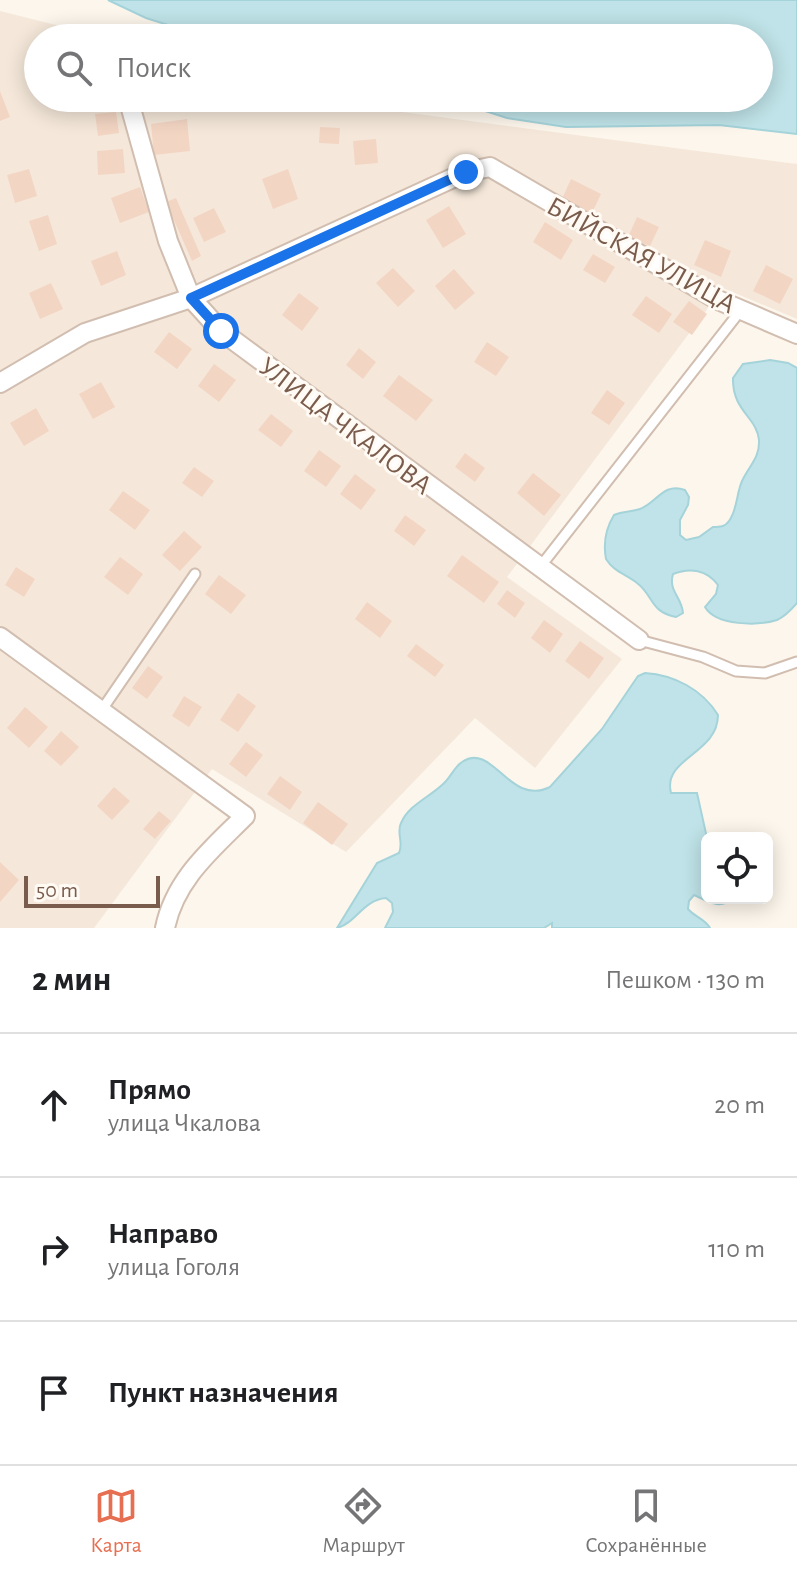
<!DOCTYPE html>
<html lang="ru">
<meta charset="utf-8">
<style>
:root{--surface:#fff;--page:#f6f6f6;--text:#202124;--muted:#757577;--line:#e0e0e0;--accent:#e76f51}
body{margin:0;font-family:"Alegreya Sans",sans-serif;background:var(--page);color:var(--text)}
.controls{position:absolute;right:24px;bottom:24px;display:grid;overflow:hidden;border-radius:12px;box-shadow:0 4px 20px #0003}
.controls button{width:72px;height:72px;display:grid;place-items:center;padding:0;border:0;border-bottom:2px solid var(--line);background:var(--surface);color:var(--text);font:40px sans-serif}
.scale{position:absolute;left:24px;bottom:20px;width:136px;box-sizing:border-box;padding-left:8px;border:4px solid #7a5c4d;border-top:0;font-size:22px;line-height:28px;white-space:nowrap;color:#7a5c4d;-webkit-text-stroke:6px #fffaf3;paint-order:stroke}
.stop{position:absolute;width:24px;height:24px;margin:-18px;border:6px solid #1a73e8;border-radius:50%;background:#fff}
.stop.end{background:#1a73e8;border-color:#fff;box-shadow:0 2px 8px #0008}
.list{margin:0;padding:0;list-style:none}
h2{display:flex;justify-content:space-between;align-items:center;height:104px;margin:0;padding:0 32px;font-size:34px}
h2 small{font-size:26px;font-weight:400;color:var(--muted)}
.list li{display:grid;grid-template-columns:52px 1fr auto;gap:24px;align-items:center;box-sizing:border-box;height:144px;padding:0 32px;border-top:2px solid var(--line)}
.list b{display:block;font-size:30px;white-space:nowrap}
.list p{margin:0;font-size:26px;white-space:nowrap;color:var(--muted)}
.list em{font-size:26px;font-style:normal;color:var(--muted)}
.icon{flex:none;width:44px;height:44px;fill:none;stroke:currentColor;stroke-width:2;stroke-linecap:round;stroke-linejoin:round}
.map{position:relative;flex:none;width:797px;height:928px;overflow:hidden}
.search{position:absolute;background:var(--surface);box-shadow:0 4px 20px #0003;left:24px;right:24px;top:24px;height:88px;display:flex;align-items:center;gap:20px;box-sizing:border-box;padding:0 28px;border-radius:44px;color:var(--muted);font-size:30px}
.sheet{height:536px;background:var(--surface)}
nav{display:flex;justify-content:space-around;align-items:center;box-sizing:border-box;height:112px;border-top:2px solid var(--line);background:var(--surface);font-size:22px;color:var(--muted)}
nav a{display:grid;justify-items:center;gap:4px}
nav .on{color:var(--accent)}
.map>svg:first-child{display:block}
.residential{fill:#f5e8da}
.water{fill:#bfe3e8;stroke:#a5d3da;stroke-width:2}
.building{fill:#f3d5c3}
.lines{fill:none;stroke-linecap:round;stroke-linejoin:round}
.lane-casing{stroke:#d1beb0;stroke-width:13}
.street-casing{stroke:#d1beb0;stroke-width:22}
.lane{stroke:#fff;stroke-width:9}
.street{stroke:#fff;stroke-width:18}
.route{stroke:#1a73e8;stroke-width:10}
.labels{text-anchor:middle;stroke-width:6;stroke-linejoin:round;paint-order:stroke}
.street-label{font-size:28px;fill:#7a5c4d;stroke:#fffaf3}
</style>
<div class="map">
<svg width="797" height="928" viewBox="0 0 797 928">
<rect width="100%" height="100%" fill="#fdf6ec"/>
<path class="residential" d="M0,11L108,38H38V98H346L402,112L797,164V319L723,288L507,577L622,659L535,768L475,718L346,852L212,769L94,928H0Z"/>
<g class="water">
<path d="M108,0H797V134L719,125L566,127L507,118L445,98H759V38H209L146,18Z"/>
<path d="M770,360L788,363L797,368V603C792,609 784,617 777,620C758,626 716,626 705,607L716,594L718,585C707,570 690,567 673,574C668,591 682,597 683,613L676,617C650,612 654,596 637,583C626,574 614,572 606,559C603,543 606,528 614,515C623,511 631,512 640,509C657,503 663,482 685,490L689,497L688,505L680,520V535L686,540L699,537L713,527C720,527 725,527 729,521C738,509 736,492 743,479C750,465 760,457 759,440C757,417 732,411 733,378L743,364Z"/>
<path d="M645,673C674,675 702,689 718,715C718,754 662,758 671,793H697L707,838V898H733C720,910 709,902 694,895L689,901L688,909C695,917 705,919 710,928H552V923L544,928H385L393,912L392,903L386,898C363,900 356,923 337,928L377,863L399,853C404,842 396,833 401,823C409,805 428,798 442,785C450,779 454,767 462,762C493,741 509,807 550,787L602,729L638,676Z"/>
</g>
<g class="building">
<path d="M79,26L85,38H57Z"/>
<path d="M0,91L10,117L0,121Z"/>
<path d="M116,112L119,133L98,136L95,114Z"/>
<path d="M187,119L190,151L154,155L151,124Z"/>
<path d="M320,127L340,128L339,144L319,143Z"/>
<path d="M376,139L378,163L355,165L353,141Z"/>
<path d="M123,149L125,173L98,175L97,151Z"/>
<path d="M29,169L37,196L15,203L7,175Z"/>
<path d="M288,169L298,199L273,209L262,179Z"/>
<path d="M571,179L601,194L591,215L561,201Z"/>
<path d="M140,187L149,212L120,223L111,198Z"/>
<path d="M176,198L201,256L192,261L166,202Z"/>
<path d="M449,206L466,234L443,248L426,220Z"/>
<path d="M214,208L226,232L204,242L193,218Z"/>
<path d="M48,215L57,244L39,251L29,221Z"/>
<path d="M637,217L659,227L650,246L628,237Z"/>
<path d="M545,222L573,240L561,260L533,242Z"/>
<path d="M705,240L731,251L721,277L694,265Z"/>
<path d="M117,251L126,275L101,286L91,261Z"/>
<path d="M593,254L615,267L605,283L583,270Z"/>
<path d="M766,265L793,279L780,304L753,291Z"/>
<path d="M393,268L415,291L398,307L376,283Z"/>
<path d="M454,269L475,293L455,310L435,286Z"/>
<path d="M51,283L63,309L40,319L29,293Z"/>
<path d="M299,293L319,308L302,331L282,315Z"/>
<path d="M646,296L672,314L659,333L632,315Z"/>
<path d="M689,301L707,314L692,335L673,322Z"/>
<path d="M169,332L192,349L177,369L154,352Z"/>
<path d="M487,342L509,357L496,376L474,362Z"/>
<path d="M359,348L376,362L363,379L346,365Z"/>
<path d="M214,364L236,380L219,402L198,386Z"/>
<path d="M399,375L433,400L416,421L383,396Z"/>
<path d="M101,382L115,407L93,419L79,394Z"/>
<path d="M607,390L625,403L609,425L591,413Z"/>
<path d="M36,408L49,431L24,446L10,423Z"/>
<path d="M271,414L293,431L281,447L258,430Z"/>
<path d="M319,450L341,466L326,487L304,471Z"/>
<path d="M465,453L485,468L475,482L455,467Z"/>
<path d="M194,467L214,481L202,497L182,483Z"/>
<path d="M533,473L561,495L544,516L517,493Z"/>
<path d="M355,474L376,490L361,510L340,494Z"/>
<path d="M123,491L150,510L135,530L109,510Z"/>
<path d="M405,515L426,530L414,546L394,531Z"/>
<path d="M184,531L202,547L180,571L162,555Z"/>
<path d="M462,555L499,582L484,603L447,576Z"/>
<path d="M120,557L143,574L128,595L104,577Z"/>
<path d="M16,567L35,579L24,597L5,585Z"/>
<path d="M219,575L246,595L231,614L205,594Z"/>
<path d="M507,590L525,603L515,618L497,604Z"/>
<path d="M367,602L392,621L380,638L355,619Z"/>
<path d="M544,620L563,634L550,653L531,638Z"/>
<path d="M580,641L604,658L589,679L565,661Z"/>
<path d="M416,644L444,665L435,677L407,656Z"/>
<path d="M148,666L163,677L147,699L132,688Z"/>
<path d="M238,693L256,706L238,732L220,720Z"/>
<path d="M184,696L202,707L189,727L172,716Z"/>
<path d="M25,707L48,727L29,748L7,728Z"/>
<path d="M61,731L79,747L61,766L44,751Z"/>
<path d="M246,742L263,755L246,777L229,764Z"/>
<path d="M280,776L302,792L290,810L267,794Z"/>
<path d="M114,787L130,801L112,820L97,806Z"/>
<path d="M318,802L348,824L332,845L303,823Z"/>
<path d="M159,811L171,821L155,839L143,829Z"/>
<path d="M0,862L19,880L0,902Z"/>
</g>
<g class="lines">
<g class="lane-casing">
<g id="lane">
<path d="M540,567L741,310"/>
<path d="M639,640L703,657L736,671L765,673L797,662"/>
<path d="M101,711L195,574"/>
</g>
</g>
<g class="street-casing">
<g id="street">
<path d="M128,98L168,241L191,298L221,331L639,640"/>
<path d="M0,383L85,333L191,298L466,172L490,167L718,300L797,334"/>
<path d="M0,637L245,816C212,849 175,879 165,928"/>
</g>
</g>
<use href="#lane" class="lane"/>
<use href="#street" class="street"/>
</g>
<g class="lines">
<path class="route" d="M221,331L191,298L466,172"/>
</g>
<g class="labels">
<g class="street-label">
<text transform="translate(642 254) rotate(29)" y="10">БИЙСКАЯ УЛИЦА</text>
<text transform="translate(346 425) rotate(37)" y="10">УЛИЦА ЧКАЛОВА</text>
</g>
</g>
</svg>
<div class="controls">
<button><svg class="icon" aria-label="locate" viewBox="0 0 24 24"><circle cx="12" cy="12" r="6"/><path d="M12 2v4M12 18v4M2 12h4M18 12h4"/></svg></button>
</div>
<div class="scale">50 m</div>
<div class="stop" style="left:221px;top:331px"></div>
<div class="stop end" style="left:466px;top:172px"></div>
<div class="search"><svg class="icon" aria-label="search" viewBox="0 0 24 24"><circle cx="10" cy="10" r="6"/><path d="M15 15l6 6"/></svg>Поиск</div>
</div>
<section class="sheet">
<h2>2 мин<small>Пешком · 130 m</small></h2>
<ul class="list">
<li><svg class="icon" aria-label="ahead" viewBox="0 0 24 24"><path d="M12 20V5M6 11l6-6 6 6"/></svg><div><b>Прямо</b><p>улица Чкалова</p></div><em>20 m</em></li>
<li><svg class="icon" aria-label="right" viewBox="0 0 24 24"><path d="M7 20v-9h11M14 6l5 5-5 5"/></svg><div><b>Направо</b><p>улица Гоголя</p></div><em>110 m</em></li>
<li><svg class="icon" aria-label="arrive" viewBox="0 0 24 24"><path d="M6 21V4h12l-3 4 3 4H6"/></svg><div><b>Пункт назначения</b></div></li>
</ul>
</section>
<nav>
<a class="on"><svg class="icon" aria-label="map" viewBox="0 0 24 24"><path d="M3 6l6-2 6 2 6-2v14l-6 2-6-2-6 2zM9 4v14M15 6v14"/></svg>Карта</a>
<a><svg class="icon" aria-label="directions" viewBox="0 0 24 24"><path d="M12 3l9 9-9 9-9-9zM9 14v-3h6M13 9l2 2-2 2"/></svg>Маршрут</a>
<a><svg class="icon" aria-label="saved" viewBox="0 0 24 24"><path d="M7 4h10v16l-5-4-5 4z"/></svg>Сохранённые</a>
</nav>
